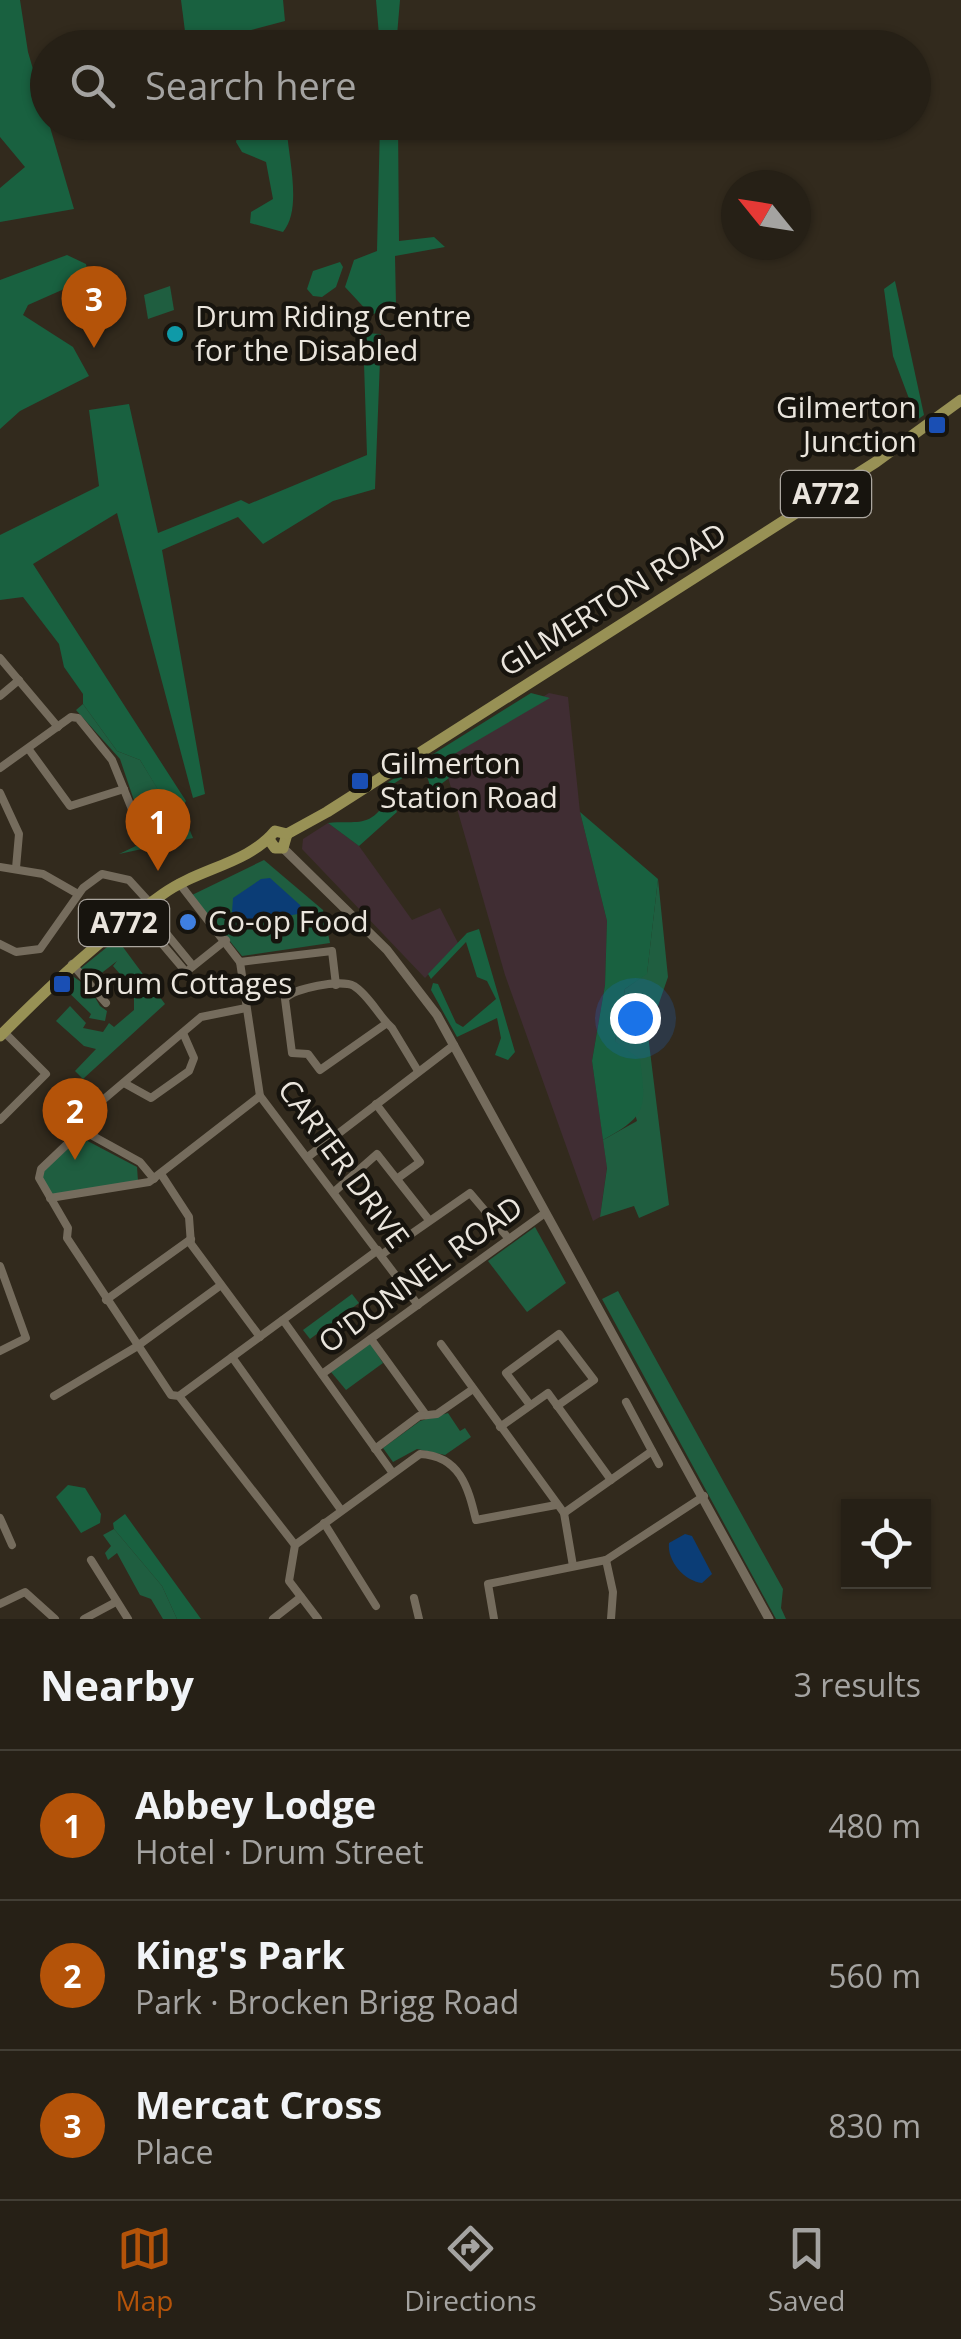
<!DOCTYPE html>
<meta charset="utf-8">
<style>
:root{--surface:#262016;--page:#2e281f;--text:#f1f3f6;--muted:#a4a3a1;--line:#423e35;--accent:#b45309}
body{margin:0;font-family:"Open Sans",sans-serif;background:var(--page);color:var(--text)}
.controls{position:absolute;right:30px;bottom:30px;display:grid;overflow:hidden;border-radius:0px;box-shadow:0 2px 8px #0004}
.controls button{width:90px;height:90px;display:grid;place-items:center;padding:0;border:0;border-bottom:2px solid var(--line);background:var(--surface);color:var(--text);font:50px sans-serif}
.compass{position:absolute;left:721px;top:170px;width:90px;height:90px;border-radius:50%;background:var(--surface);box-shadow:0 2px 8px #0004;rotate:300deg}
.you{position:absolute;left:635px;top:1018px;width:35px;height:35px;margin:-25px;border:8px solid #fff;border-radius:50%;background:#1a73e8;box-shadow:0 0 0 15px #1a73e833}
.badge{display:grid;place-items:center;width:65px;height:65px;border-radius:50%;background:var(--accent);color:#fff;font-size:32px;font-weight:700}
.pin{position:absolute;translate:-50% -82px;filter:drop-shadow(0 2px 5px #0008)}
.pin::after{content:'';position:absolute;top:52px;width:35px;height:30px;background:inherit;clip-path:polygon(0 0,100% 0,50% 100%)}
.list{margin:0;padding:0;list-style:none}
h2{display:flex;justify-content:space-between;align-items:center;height:130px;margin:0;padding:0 40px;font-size:42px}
h2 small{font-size:32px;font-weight:400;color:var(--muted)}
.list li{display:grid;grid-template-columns:65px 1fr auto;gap:30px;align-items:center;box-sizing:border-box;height:150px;padding:0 40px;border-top:2px solid var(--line)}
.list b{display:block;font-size:38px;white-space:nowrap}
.list p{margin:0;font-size:32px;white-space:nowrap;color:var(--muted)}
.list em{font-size:32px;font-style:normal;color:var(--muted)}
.icon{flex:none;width:55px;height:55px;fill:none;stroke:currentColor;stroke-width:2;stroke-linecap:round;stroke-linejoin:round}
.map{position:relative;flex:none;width:961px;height:1619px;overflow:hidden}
.search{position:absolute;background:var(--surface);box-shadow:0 2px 8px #0004;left:30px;right:30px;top:30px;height:110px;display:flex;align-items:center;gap:25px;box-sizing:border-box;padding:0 35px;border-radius:55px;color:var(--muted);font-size:38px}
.sheet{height:580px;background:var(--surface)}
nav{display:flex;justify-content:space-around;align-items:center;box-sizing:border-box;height:140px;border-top:2px solid var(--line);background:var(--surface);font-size:28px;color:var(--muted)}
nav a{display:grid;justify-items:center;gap:5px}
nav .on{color:var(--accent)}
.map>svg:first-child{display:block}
.industrial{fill:#402d33}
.green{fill:#1f5e40}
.forest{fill:#196140}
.water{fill:#0b3d76}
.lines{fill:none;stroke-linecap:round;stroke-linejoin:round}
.minor{stroke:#756c5d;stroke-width:8}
.tertiary{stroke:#756c5d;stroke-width:9}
.primary{stroke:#989155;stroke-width:11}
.culture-dot{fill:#0f9aa8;stroke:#17140e;stroke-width:4}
.transit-dot{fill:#1a4fb4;stroke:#17140e;stroke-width:4}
.shop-dot{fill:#3f7fe0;stroke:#17140e;stroke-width:4}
.labels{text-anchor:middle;stroke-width:9;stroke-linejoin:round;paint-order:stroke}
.shield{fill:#17140e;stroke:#aba69f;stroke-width:2.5}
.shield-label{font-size:28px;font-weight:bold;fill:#eae5dd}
.poi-label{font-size:30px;fill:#eae5dd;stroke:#17140e;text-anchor:start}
.street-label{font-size:30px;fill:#eae5dd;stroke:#17140e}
</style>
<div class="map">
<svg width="961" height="1619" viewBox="0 0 961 1619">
<rect width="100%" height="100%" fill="#322a1d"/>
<g class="industrial">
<path d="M549,693L568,697L580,812L607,921L605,985L592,1061L607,1167L600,1217L593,1221L505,975L443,760Z"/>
<path d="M328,823L359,846L412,920L440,908L458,943L425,978L302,849L303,839Z"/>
</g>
<g class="green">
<path d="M170,286L174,310L148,319L144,295Z"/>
<path d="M83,704L117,751L140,760L169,807L181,809L193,838L119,854L159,835L157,829L143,827L120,759L76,710Z"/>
<path d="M264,860L323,910L330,943L242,956L192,895Z"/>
<path d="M658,879L668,977L648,1035L669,1205L639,1218L634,1206L600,1217L607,1168L603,1140L637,1121L615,1041L625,989L647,973Z"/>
<path d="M117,939L165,1004L83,1079L75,1071L96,1049L84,1046L56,1021L70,1006L86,1023L83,1028L103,1032L109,1023L114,1027L134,1010V987H123L120,974L113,966L117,961L90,982L80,969Z"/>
<path d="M71,975L87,986L80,994L89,987L100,1006L107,1011L105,1021L89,1018L91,1014L62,986Z"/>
<path d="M80,1137L137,1167L138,1181L51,1195L42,1181L44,1169Z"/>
<path d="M535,1227L566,1283L527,1312L488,1261Z"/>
<path d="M618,1291L783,1589L781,1608L786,1619H776L602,1299Z"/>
<path d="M352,1294L359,1303L310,1339L303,1330Z"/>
<path d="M370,1343L383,1363L346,1390L331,1372Z"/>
<path d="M448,1413L460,1431L465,1428L471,1437L445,1455L417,1449L393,1462L383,1448L420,1421Z"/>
<path d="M114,1529L162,1586L177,1619H163L151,1599L140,1595L117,1553L108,1560L105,1553L111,1546L103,1535Z"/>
</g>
<g class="forest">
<path d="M0,0H20L28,52L74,209L0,222V188L25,167L0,137Z"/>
<path d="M181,0H283L285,21L187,47Z"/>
<path d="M376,0H400L396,47H380Z"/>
<path d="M380,123H398L399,241L434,237L445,247L395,256L396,305L371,315L345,287L354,260L377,251Z"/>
<path d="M277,124L287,132C289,160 302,210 283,232L250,223L251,212L273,199L266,162L242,152L236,142L238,132Z"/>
<path d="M67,255L86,264L89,278L28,305L23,315L73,347L89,376L20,411L0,429V280Z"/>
<path d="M340,262L343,267L336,287L322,297L313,296L307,289L313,271Z"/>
<path d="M895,281L924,415L917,420L893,356L884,289Z"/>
<path d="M363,333L381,334L375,489L333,501L263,544L238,517L162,550L205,794L193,798L117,513L33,564L186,801L181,809L169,808L140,760L117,751L83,704V694L64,667L59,644L23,597L0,600V535L99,486L89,410L129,404L158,533L241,500L249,504L367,455Z"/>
<path d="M531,693L550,698L444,760L449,778L432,791L423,765L387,788L397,812L359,846L328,823C353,820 370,829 385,802L382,786Z"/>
<path d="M580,812L658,879L647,974L625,989L615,1041L640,1059C646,1108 648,1115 603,1140L592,1061L605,985L607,921Z"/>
<path d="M479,929L515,1052L508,1060L495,1055L501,1038L497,1018L457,1037L431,990L433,983L438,984L456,1023L463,1027L496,999L487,981L477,977L466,942L431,979L428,974L467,933Z"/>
<path d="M68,1485L85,1488L101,1514L100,1523L81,1533L56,1497Z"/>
<path d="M125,1514L201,1619H177L162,1586L114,1529L113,1523Z"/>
</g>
<g class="water">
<path d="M270,878L300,905L303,913L255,922L232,913L233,898L261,879Z"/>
<path d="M685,1534L692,1536L712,1574L702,1583C684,1581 667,1561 669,1543Z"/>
</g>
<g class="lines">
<g class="minor">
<path d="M0,658L58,727"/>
<path d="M0,696L19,680"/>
<path d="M30,751L70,806L124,789"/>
<path d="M0,768L71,717L78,718L112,760L144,839L155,835"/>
<path d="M0,793L19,834L16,868"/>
<path d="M0,867L43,874L78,894"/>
<path d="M179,883L240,962L260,1096L418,1305"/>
<path d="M0,944L16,952L40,949L83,888L102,874L129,880L150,903"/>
<path d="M240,962L332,951L336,985"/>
<path d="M72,964L106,1003"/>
<path d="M193,966L166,933L158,939L186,972L226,940"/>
<path d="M246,1008L201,1017L97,1105L82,1130L41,1169L39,1178L68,1228L67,1238L171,1395L179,1396L295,1545"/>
<path d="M387,1023L320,1070L308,1054L292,1053L285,999C293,988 341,979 354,986C367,994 377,1012 387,1023L392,1028L418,1071"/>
<path d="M124,1083L151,1098L189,1071L194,1058L183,1033"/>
<path d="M376,1104L420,1162L398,1178"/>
<path d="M0,1120L46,1074L4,1032"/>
<path d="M82,1130L140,1162L154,1179"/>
<path d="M309,1156L454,1045"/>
<path d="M161,1174L189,1217L191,1244L260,1337"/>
<path d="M335,1191L377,1154L429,1220"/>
<path d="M50,1198L149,1182L260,1096"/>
<path d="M381,1255L470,1193L509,1239"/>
<path d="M0,1266L26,1338L0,1351"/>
<path d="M106,1300L191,1239"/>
<path d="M283,1320L392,1472"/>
<path d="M371,1339L426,1415"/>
<path d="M441,1344L564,1513L573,1566"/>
<path d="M232,1357L341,1510"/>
<path d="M322,1374L545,1213"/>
<path d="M54,1396L136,1347L221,1285"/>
<path d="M179,1396L378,1250"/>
<path d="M626,1402L659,1464"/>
<path d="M530,1405L506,1373L559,1334L594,1380L557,1406"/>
<path d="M500,1427L548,1393L611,1480"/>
<path d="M375,1449L419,1416L437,1414L473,1389"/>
<path d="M564,1513L652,1451"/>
<path d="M0,1518L12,1545"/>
<path d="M324,1523L376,1606"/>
<path d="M91,1560L128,1619"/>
<path d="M606,1560L613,1592L611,1619"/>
<path d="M414,1598L419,1619"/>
<path d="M0,1604L25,1592L55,1619"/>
<path d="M84,1619L114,1603"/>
<path d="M273,1619L301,1597"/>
<path d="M318,1619L289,1581L295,1545L420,1454C460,1456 468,1487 476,1520L556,1505"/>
<path d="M494,1619L488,1584L606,1560L704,1496"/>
</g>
<path class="tertiary" d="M283,848L387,950L437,1015L769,1619"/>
<g class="primary">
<path d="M287,834L327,812L876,462L961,400"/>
<path d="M270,841L275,848H283L287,834"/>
<path d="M0,1036C52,984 103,936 163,894C199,868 248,864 275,831L287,834"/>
</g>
</g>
<circle class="culture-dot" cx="175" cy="334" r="10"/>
<g class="transit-dot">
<rect x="927" y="415" width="20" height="20" rx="5"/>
<rect x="350" y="771" width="20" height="20" rx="5"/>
<rect x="52" y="974" width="20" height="20" rx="5"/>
</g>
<circle class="shop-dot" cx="188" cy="922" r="10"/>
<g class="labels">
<g class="shield">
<rect x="781" y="471" width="90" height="46" rx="8"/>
<rect x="79" y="900" width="90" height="46" rx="8"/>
</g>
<g class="shield-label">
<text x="826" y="504">A772</text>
<text x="124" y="933">A772</text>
</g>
<g class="poi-label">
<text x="195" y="327">Drum Riding Centre<tspan x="195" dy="34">for the Disabled</tspan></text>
<text x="917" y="418" text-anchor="end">Gilmerton<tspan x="917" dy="34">Junction</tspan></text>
<text x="380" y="774">Gilmerton<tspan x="380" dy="34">Station Road</tspan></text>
<text x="208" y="932">Co-op Food</text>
<text x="82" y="994">Drum Cottages</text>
</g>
<g class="street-label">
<text transform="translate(613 600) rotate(-32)" y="10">GILMERTON ROAD</text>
<text transform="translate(343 1164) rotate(54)" y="10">CARTER DRIVE</text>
<text transform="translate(421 1275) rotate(-36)" y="10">O'DONNEL ROAD</text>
</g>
</g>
</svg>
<div class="controls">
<button><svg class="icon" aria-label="locate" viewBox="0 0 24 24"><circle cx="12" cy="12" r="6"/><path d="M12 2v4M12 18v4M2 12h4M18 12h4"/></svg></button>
</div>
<svg class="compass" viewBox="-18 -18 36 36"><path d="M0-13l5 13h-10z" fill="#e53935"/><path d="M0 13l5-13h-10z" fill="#a4a3a1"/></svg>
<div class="you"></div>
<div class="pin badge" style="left:158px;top:871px">1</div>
<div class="pin badge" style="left:75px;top:1160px">2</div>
<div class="pin badge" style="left:94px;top:348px">3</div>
<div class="search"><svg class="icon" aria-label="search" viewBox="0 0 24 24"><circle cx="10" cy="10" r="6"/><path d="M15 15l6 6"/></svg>Search here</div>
</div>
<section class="sheet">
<h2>Nearby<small>3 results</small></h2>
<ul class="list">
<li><span class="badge">1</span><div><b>Abbey Lodge</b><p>Hotel · Drum Street</p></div><em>480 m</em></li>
<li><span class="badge">2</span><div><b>King's Park</b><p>Park · Brocken Brigg Road</p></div><em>560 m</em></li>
<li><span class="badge">3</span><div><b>Mercat Cross</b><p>Place</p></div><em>830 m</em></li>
</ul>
</section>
<nav>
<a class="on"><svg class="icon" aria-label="map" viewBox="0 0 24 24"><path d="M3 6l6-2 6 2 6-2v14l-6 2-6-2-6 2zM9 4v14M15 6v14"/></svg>Map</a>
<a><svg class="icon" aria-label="directions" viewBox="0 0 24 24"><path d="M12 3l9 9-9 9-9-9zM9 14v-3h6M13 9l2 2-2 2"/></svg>Directions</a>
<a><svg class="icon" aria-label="saved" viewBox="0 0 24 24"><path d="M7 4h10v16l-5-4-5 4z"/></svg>Saved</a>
</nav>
